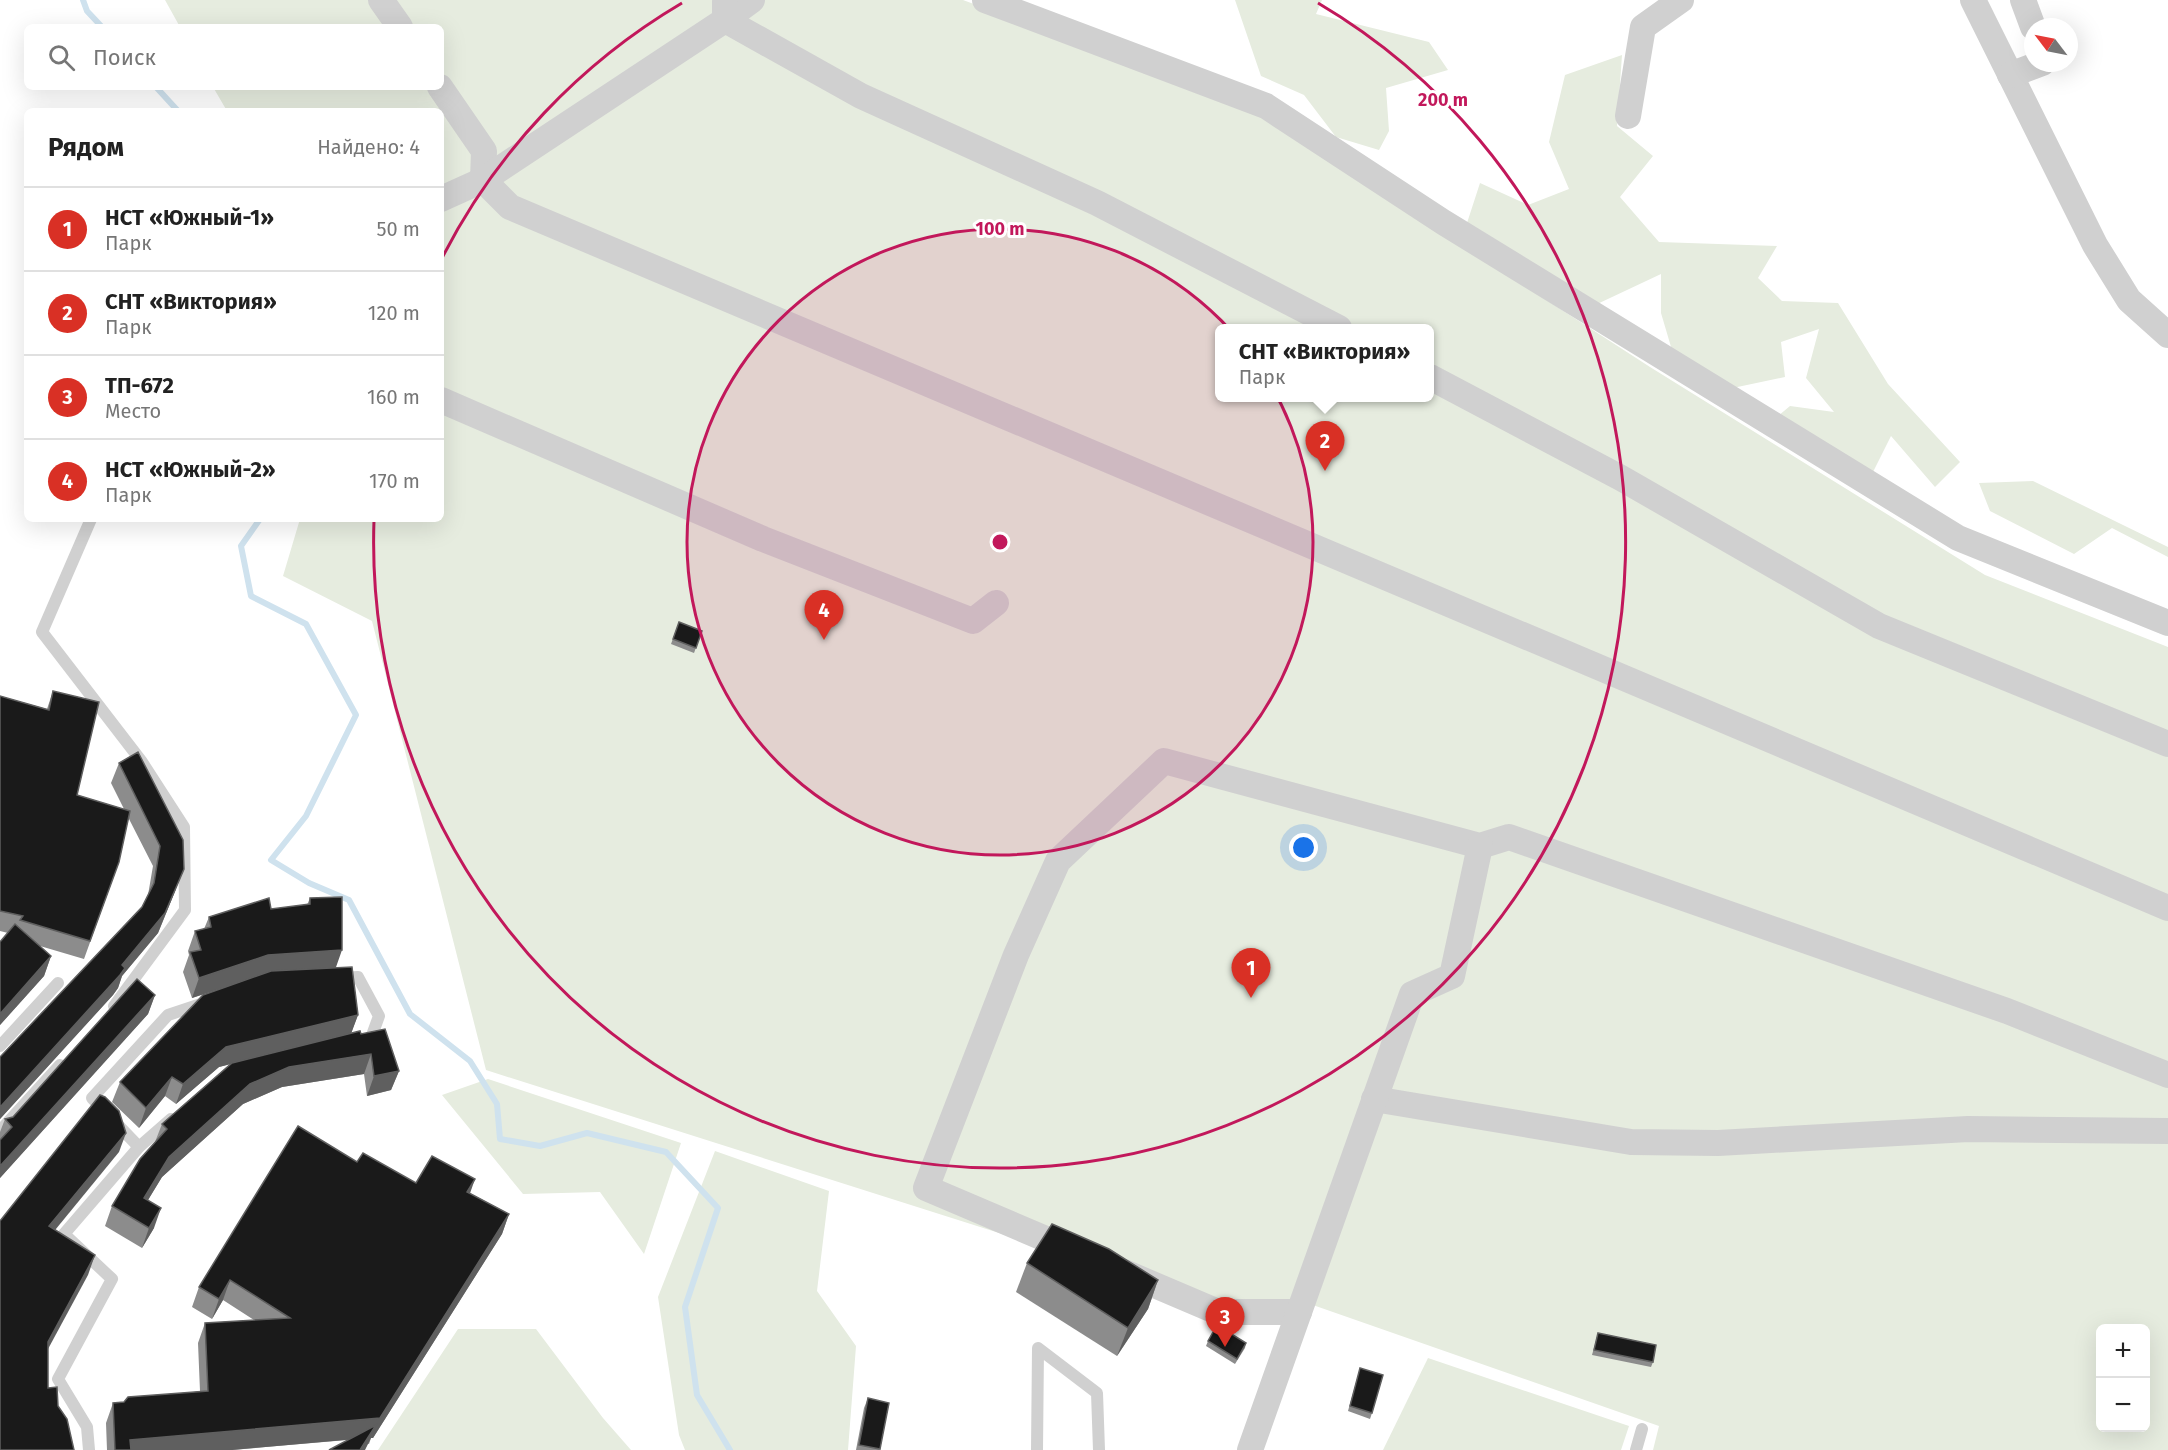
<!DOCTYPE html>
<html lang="ru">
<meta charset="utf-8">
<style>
:root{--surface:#fff;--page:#f6f6f6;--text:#222;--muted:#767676;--line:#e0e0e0;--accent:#d93025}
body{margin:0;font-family:"Fira Sans",sans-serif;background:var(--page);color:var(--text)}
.controls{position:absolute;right:18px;bottom:18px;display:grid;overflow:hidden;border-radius:9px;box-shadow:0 6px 24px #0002}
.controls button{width:54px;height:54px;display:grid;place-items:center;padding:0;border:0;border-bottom:2px solid var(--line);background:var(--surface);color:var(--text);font:30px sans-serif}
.compass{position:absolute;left:2024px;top:18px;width:54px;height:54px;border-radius:50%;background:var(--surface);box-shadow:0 6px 24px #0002;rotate:302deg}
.you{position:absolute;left:1304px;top:848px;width:21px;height:21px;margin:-15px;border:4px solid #fff;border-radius:50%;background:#1a73e8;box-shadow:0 0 0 9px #1a73e833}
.badge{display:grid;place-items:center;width:39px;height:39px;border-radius:50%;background:var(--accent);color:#fff;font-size:20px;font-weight:700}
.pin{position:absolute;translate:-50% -50px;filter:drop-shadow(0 2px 3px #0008)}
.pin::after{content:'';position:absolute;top:32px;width:21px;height:18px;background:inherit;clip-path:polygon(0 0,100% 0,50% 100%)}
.popup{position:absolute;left:1215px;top:324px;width:219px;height:78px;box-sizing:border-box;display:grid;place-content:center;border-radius:9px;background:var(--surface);filter:drop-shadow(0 2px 4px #0005);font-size:20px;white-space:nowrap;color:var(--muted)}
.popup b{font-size:22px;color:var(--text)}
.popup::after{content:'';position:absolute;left:50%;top:100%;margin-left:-12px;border:12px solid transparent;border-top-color:var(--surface)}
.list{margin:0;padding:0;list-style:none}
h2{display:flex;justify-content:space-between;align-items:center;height:78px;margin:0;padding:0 24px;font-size:26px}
h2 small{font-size:20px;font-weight:400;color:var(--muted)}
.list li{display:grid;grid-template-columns:39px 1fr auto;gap:18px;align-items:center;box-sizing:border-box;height:84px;padding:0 24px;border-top:2px solid var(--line)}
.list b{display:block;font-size:22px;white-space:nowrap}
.list p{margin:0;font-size:20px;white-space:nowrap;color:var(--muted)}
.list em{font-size:20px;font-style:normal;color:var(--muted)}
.icon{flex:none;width:33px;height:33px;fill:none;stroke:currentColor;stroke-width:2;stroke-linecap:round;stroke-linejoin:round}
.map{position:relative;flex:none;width:2168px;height:1450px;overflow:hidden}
.search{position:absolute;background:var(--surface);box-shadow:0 6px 24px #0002;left:24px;top:24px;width:420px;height:66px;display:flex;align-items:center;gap:15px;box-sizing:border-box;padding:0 21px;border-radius:9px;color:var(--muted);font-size:22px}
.panel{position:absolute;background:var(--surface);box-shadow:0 6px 24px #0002;left:24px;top:108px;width:420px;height:414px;border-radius:9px}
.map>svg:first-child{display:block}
.green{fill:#e6ecdf;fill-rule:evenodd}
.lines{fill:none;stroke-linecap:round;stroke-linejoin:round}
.stream{stroke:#cfe2ee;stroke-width:6}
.lane{stroke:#d0d0d0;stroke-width:12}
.street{stroke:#d0d0d0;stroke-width:26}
.wall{fill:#8c8c8c}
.shaded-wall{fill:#5f5f5f}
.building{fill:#1a1a1a;stroke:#5f5f5f;stroke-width:1.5}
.ring{fill:none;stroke:#c2185b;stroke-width:3}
.centre{fill:#c2185b;stroke:#fff;stroke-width:3}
.ring-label{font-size:18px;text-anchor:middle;font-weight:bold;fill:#c2185b;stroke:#fff;stroke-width:6;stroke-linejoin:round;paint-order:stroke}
</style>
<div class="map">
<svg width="2168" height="1450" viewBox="0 0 2168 1450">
<rect width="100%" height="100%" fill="#fff"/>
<g class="green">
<path d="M165,0H963L1246,106L1650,367L1985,575L2168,647V1450H1653L1659,1426L1310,1304L1219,1303L486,1070L372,621L283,576L300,519H441V111H227L213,87H441V27H180ZM1220,328H1430V398H1220ZM2100,1328H2146V1428H2100Z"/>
<path d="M1235,0H1322L1316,14L1429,42L1448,70L1386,88L1389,131L1379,150L1336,137L1304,95L1261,76Z"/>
<path d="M1622,55L1617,126L1653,156L1620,197L1659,242L1777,246L1758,278L1782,301L1838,303L1888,384L1960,462L1935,487L1891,436L1873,472L1778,416L1790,406L1834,412L1806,378L1819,329L1781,342L1785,377L1728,389L1674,357L1661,313V274L1593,306L1467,223L1480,183L1528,205L1569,189L1549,142L1565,75Z"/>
<path d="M2033,481L2168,547V557L2112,528L2074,554L1990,511L1979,483Z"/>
<path d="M488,1079L681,1143L644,1254L600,1192L523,1194L442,1095Z"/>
<path d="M715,1151L829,1191L817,1291L856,1346L848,1450H685L679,1435L658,1297Z"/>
<path d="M458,1329H536L603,1418L631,1450H378Z"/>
<path d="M1428,1358L1629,1426L1621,1450H1383Z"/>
</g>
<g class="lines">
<g class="stream">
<path d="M83,0L87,11L102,27"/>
<path d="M156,87L178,111"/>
<path d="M260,519L241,546L251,596L306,624L356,715L306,816L271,860L309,883L349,900L410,1014L470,1061L497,1104L500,1139L540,1146L587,1133L666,1152L718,1208L685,1307L697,1395L730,1450"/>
</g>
<g class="lane">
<path d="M91,519L42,632L142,762L184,827L185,910L114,1006"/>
<path d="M338,978L358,977L379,1016L371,1038L363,1040"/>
<path d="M0,1046L58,983"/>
<path d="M0,1131L60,1065"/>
<path d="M139,1147L92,1098L168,1015L204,1003"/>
<path d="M89,1450L87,1427L58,1379L112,1279L64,1234L139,1147L171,1119"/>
<path d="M1037,1450L1038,1348L1097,1393L1099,1450"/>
<path d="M1636,1450L1642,1429"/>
</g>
<g class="street">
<path d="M381,0L400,27"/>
<path d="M752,0L725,20L861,96L1097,203L1339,328"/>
<path d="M985,0L1266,106L1443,222L1958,538L2168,623"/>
<path d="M1973,0L2095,245L2129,300L2168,335"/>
<path d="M2023,0L2033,27"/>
<path d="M2010,75L2042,63"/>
<path d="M440,87L484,151L483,180L510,207L2168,908"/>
<path d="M1628,116L1643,27L1681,0"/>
<path d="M441,199L483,180L725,20V2"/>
<path d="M1430,377L1621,478L1879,626L2168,744"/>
<path d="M441,400L763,539L973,621L996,603"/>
<path d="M1374,1099L1631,1142L1718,1143L1968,1129L2168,1131"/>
<path d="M1074,1251L926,1188L1016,955L1058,861L1164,761L1480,846L1509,837L2007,1011L2168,1075"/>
<path d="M1124,1272L1218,1312H1299"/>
<path d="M1250,1450L1412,994L1452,976L1480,846"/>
</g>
</g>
<g class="wall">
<path d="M679,622L702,631L694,653L671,644Z"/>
<path d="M53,691L77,795L124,809L111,783L119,763L138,752L176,889L158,933L122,976L118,988L113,995L0,1119V1057L142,907L148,895L153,866L128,817L119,862L84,959L40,946L51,956L44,976L0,1025V942L8,933L0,931V696L47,709Z"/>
<path d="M310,898L336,968L358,1015L351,1033L361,1034L399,1071L391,1090L367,1096L364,1074L282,1087L243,1104L162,1177L148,1200L154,1228L142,1248L105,1226L112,1206L155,1142L162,1124L230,1064L219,1067L176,1104L165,1096L139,1128L112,1102L120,1082L216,990L192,998L183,972L189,955L188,951L195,931L204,929L209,917L307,905Z"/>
<path d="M155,995L148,1014L0,1178V1132L5,1119L13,1117Z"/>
<path d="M357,1162L416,1183L470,1193L509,1214L502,1234L373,1438H371L369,1444L347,1440L232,1450H107L106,1423L113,1403L124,1402L200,1391L198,1343L205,1323L254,1320L223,1300L212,1319L192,1307L199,1287Z"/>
<path d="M1027,1263L1158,1280L1148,1309L1117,1356L1016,1292Z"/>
<path d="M1598,1333L1653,1362L1651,1367L1592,1355Z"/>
<path d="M1208,1341L1246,1343L1245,1348L1235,1364L1206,1346Z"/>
<path d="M1360,1368L1372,1413L1370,1419L1348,1411Z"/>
<path d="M868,1398L880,1449L879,1450H856L864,1408Z"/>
</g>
<g class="shaded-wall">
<path d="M184,869L158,933L122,976L118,988L113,995L0,1119V1109L1,1106L122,965Z"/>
<path d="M342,950L335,970L261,975L192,998L199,978L268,955Z"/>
<path d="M51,956L44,976L0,1025V1014Z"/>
<path d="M155,995L148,1014L0,1178V1166Z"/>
<path d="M358,1015L351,1034L219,1067L176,1104L183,1084L226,1047Z"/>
<path d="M371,1054L364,1074L282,1087L243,1104L162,1177L137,1218L144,1198L169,1157L250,1084L289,1067Z"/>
<path d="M399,1071L391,1090L367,1096L374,1076Z"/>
<path d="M172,1077L165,1096L139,1128L146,1108Z"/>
<path d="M126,1133L119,1152L42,1246L49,1226Z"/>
<path d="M475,1179L468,1199L467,1192Z"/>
<path d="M161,1208L154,1228L142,1248L149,1228Z"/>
<path d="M509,1214L502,1234L373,1438H371L365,1450H360L367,1438L232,1450H126L130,1440Z"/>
<path d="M95,1255L88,1275L41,1362L48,1342Z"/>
<path d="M230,1280L223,1300L212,1319L219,1299Z"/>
<path d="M1158,1280L1148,1309L1117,1356L1128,1328Z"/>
</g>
<g class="building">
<path d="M679,622L702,631L696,648L673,639Z"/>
<path d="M53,691L99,702L77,795L130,811L119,862L90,941L20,920L23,916L0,911V696L49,710Z"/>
<path d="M138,752L183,840L184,869L165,913L122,965L125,968L120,975L1,1106L0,1112V1057L142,907L154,883L160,846L119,763Z"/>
<path d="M342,897V950L268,955L199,978L190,952L201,950L195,931L211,927L209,917L269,898L271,909L310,904V898Z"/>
<path d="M15,924L51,956L0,1014V942Z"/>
<path d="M352,967L358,1015L226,1047L183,1084L172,1077L146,1108L120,1082L203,995L271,971Z"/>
<path d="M137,979L155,995L0,1166V1140L12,1127L5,1119L13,1117Z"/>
<path d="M385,1029L399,1071L374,1076L371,1054L289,1067L250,1084L169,1157L144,1198L161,1208L149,1228L112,1206L140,1159L167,1129L162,1124L232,1063L360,1031L361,1034Z"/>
<path d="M100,1095L105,1097L119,1111L126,1133L49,1226L95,1255L48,1342V1388L57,1387L58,1406L67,1419L74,1450H0V1221Z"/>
<path d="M298,1126L357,1162L363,1153L416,1183L432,1156L475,1179L467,1192L509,1214L380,1418L130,1440L131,1450H115L113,1403L124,1402L128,1397L208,1391L205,1323L290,1318L230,1280L219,1299L199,1287Z"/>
<path d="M1052,1224L1109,1249L1158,1280L1128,1328L1027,1263Z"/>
<path d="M1217,1325L1246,1343L1237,1359L1208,1341Z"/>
<path d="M1598,1333L1656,1345L1653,1362L1594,1350Z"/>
<path d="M1360,1368L1383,1375L1372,1413L1350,1406Z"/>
<path d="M868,1398L889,1403L880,1449L859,1445Z"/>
<path d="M376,1425L360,1450H329Z"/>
</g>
<circle cx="1000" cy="542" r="313" fill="#c2185b" fill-opacity=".12"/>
<g class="ring">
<circle cx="1000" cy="542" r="313"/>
<path d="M442 258A626 626 0 0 1 682 3M1318 3A626 626 0 1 1 374 520"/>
</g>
<circle cx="1000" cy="542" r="9" class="centre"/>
<g class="ring-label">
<text x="1443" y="106">200 m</text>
<text x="1000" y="235">100 m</text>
</g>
</svg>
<div class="controls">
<button>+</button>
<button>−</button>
</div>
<svg class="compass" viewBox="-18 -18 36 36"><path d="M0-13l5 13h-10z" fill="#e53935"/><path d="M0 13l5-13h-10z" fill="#767676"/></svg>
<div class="you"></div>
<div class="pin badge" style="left:1251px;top:998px">1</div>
<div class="pin badge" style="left:1325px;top:471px">2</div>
<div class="popup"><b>СНТ «Виктория»</b>Парк</div>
<div class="pin badge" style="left:1225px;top:1347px">3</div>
<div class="pin badge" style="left:824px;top:640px">4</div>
<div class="search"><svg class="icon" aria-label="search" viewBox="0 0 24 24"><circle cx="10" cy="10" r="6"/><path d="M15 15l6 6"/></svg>Поиск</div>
<section class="panel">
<h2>Рядом<small>Найдено: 4</small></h2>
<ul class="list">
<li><span class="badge">1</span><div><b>НСТ «Южный-1»</b><p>Парк</p></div><em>50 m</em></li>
<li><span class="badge">2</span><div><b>СНТ «Виктория»</b><p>Парк</p></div><em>120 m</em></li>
<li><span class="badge">3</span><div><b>ТП-672</b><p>Место</p></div><em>160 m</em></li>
<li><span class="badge">4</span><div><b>НСТ «Южный-2»</b><p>Парк</p></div><em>170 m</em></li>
</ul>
</section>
</div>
